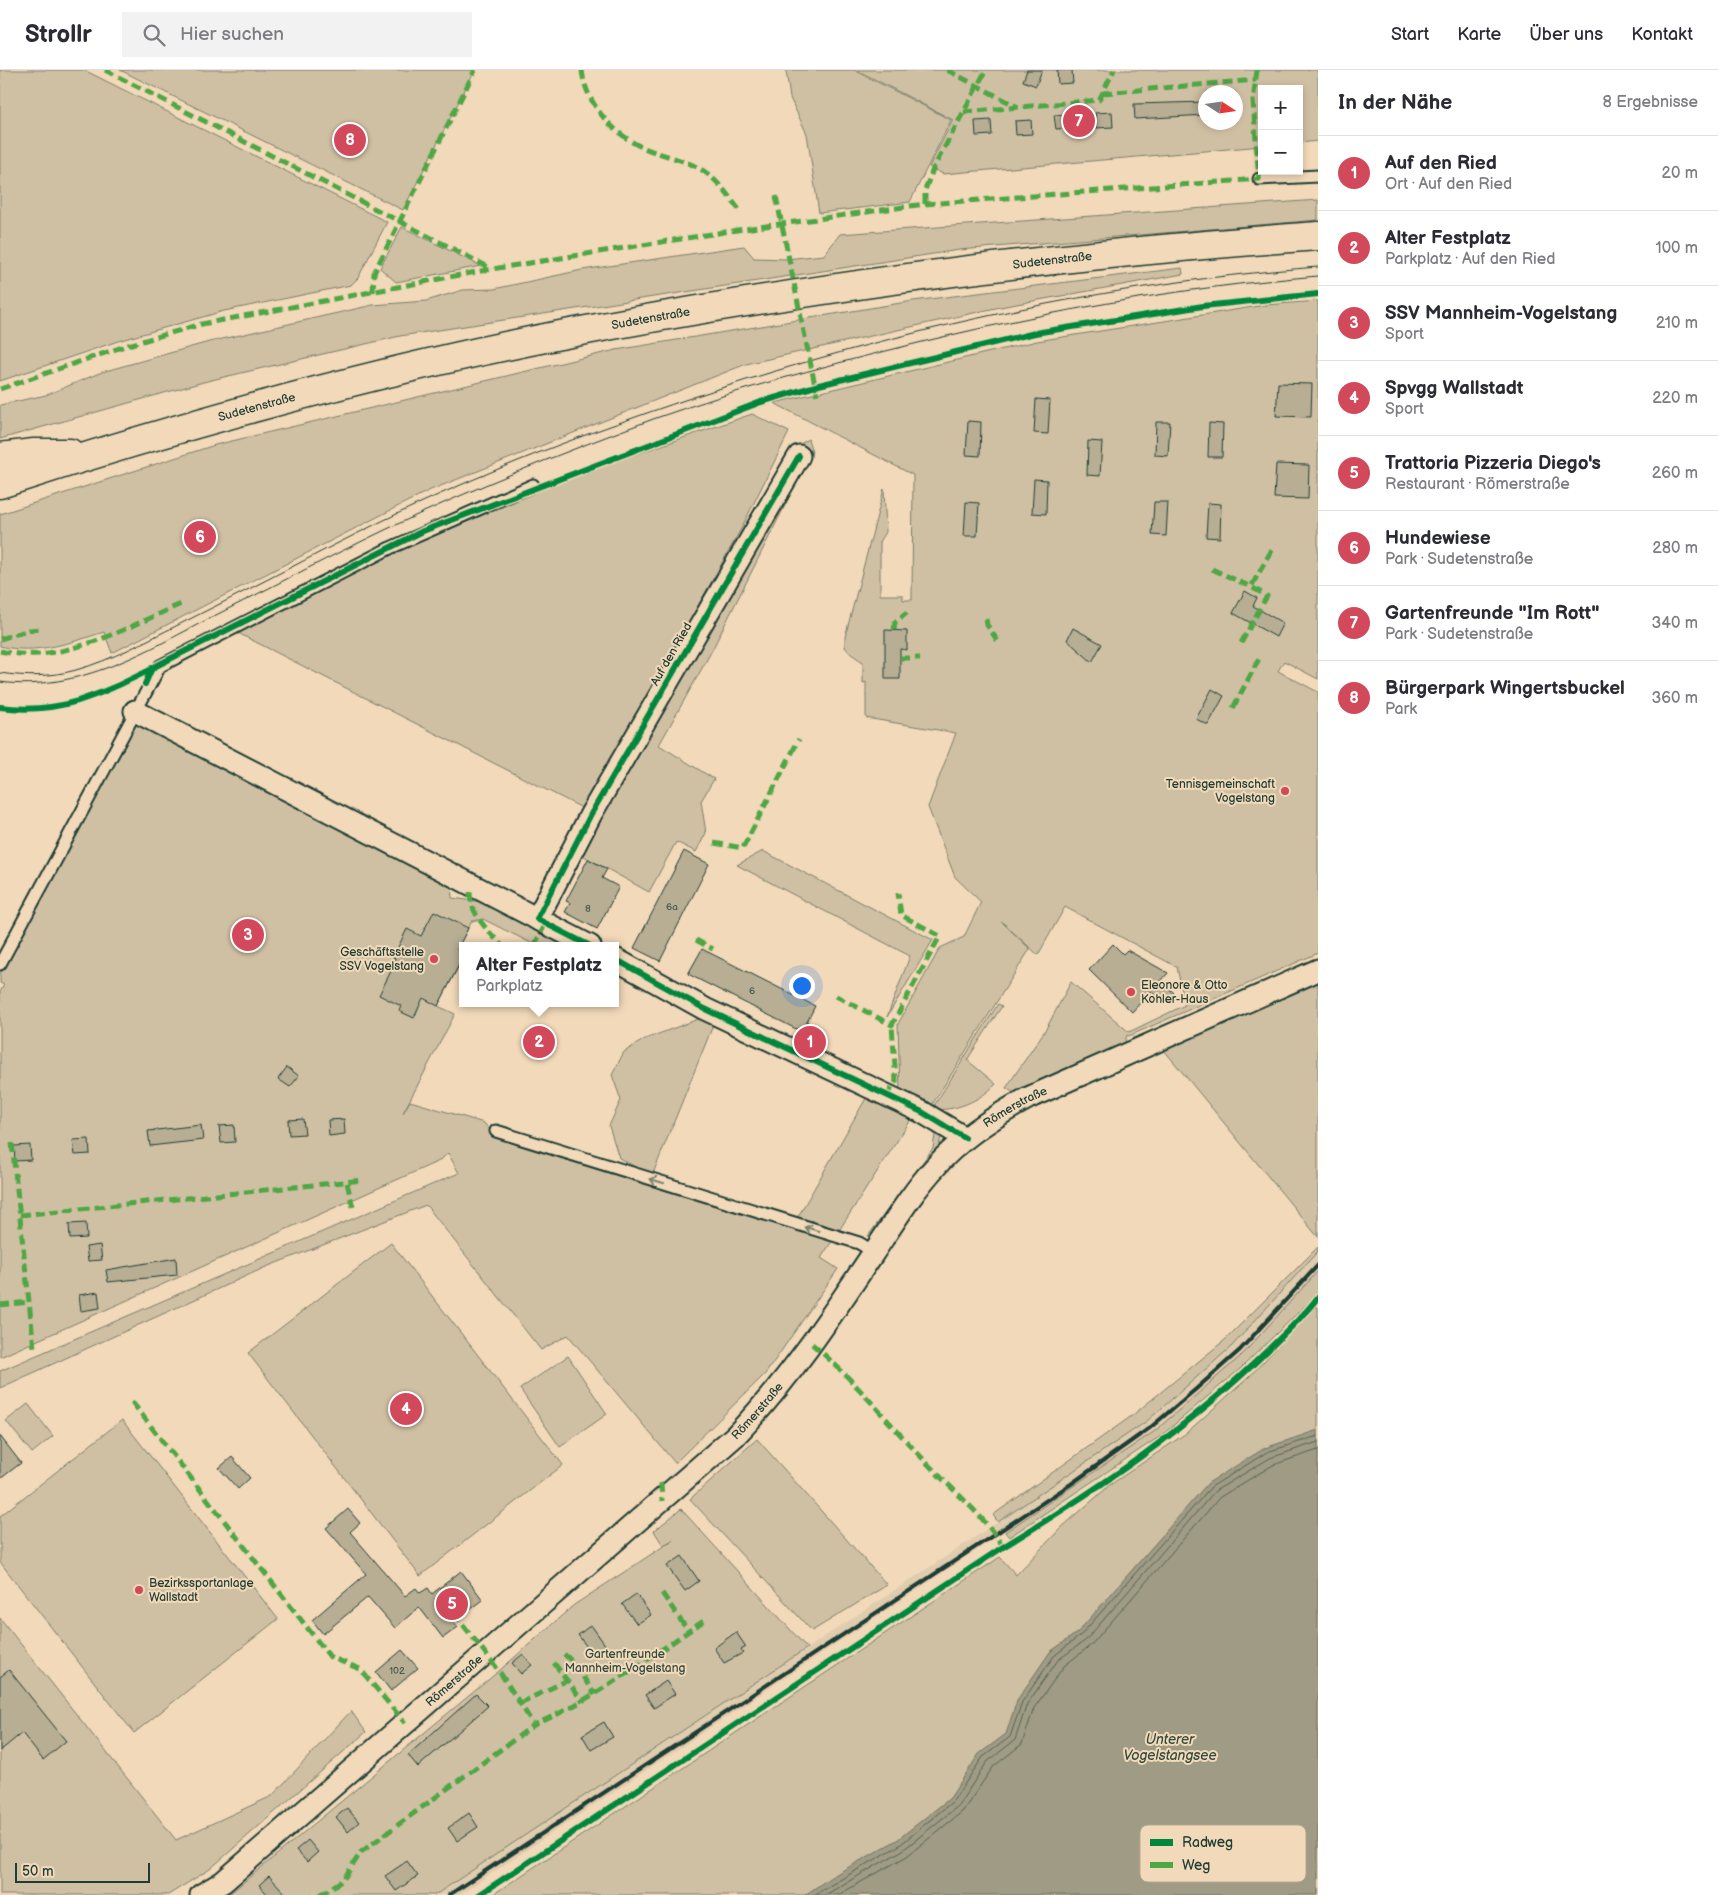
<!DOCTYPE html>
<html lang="de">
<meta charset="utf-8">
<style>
:root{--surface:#fff;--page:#f2f2f3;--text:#2b2b33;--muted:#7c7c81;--line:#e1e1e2;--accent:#d1495b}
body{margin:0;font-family:"Balsamiq Sans",sans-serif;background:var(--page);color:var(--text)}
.controls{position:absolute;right:15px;top:15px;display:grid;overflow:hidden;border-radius:0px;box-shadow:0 2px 8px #0003}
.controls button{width:45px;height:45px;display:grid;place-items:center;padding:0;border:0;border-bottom:1px solid var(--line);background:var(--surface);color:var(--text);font:25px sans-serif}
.compass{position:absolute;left:1198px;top:15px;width:45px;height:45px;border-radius:50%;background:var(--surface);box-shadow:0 2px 8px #0003;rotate:102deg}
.scale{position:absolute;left:15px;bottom:12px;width:135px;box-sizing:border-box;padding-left:5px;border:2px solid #1f3d34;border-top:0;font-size:14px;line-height:18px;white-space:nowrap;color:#1f3d34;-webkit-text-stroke:4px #f2d9b9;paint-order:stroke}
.you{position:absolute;left:801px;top:915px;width:18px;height:18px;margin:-12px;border:4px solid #fff;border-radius:50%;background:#1a73e8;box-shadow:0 0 0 8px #1a73e833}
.badge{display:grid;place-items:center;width:32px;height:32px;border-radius:50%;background:var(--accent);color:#fff;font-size:16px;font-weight:700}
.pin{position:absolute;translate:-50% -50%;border:2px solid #fff;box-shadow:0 1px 5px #0006}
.popup{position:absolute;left:459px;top:872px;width:160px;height:65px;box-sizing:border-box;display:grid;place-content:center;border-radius:0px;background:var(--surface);filter:drop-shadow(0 1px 4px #0005);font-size:16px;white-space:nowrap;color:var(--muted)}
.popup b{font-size:19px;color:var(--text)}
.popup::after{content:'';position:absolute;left:50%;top:100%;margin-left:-10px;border:10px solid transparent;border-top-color:var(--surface)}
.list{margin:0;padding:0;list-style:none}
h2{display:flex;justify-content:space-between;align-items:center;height:65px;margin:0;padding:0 20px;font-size:21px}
h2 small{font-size:16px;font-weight:400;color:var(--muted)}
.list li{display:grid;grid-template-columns:32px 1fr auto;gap:15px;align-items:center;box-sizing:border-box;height:75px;padding:0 20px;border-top:1px solid var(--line)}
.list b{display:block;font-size:19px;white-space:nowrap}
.list p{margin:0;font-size:16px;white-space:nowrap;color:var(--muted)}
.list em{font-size:16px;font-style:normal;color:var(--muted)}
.icon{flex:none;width:28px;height:28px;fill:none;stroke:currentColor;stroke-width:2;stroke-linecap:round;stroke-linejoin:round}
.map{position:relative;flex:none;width:1318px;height:1825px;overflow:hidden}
header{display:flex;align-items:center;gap:30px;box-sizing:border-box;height:70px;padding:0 25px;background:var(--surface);border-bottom:1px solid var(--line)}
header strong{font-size:24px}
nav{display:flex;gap:28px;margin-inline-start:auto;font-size:18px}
.search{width:350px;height:45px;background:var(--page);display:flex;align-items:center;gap:12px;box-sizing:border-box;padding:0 18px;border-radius:0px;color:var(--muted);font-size:19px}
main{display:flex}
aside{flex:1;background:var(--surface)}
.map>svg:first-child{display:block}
.built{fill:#e0ccae}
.green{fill:#d0c0a3;stroke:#787e6c;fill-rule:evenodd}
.water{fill:#9f9b84;stroke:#6c7564}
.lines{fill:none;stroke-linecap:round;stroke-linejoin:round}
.shore{stroke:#526354;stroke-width:1}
.building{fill:#b7ae94;stroke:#1f3d34}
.service-casing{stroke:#1f3d34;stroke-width:15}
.minor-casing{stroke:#1f3d34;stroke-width:25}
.secondary-casing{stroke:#1f3d34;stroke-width:31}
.service{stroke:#f2d9b9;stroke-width:11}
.minor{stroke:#f2d9b9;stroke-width:21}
.secondary{stroke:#f2d9b9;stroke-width:28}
.tram{stroke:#1f3d34;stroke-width:1}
.rail{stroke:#1f3d34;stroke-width:4}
.quiet{stroke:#4fa644;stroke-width:5;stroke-dasharray:10 5;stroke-linecap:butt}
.cycleway-casing{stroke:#f2d9b9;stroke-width:9}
.cycleway{stroke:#00873e;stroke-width:6}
.oneway{stroke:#7e8370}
.poi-dot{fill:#d1495b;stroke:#f2d9b9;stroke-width:2}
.labels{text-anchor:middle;stroke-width:4;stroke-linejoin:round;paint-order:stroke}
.number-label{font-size:10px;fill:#45594c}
.street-label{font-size:12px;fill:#1f3d34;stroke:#f2d9b9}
.poi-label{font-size:12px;fill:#1f3d34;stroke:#f2d9b9;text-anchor:end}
.park-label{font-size:12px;fill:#314a3f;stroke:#f2d9b9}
.water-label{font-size:14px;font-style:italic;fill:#324b40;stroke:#f2d9b9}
.key{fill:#f2d9b9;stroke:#b3aa91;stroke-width:1}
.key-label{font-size:14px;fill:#1f3d34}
</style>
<header>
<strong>Strollr</strong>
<div class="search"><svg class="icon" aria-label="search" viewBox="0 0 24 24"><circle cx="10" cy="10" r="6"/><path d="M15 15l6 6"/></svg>Hier suchen</div>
<nav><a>Start</a><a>Karte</a><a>Über uns</a><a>Kontakt</a></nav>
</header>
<main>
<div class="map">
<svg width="1318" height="1825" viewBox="0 0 1318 1825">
<rect width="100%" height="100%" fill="#f2d9b9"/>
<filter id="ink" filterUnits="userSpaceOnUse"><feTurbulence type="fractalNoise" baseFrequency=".02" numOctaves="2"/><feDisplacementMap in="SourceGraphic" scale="10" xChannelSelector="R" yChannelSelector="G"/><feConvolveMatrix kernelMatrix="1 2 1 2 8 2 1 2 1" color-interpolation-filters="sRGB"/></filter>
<g filter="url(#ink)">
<path class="built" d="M1318,1181V1201L1242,1285L1155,1361L459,1825H435L998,1452L1147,1351L1232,1276Z"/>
<g class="green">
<path d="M0,0H84L387,152L358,208L351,215L224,241L121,270L0,311Z"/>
<path d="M120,0H475L403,140Z"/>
<path d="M786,0H854L951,50L910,132L819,143L807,64L790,28Z"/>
<path d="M857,0H1318V71L1299,73V19H1262V76L943,104L929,97L953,50ZM1206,22H1236V52H1206Z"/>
<path d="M1318,130V150L959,180L400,266L207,311L0,369V335L46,325L102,302L209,272L373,235L426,231L463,220L494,219L582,200L744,176L754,188L786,189L824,185L840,164Z"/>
<path d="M402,157L481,196L396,212L380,198Z"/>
<path d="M1182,198L1183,204L1000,237L746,294L428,421L112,583L104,562C70,573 36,585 0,576V444L215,375L616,280L913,231Z"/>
<path d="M1318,231V609L1284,591L1278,601L1318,622V883L1129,966L1127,965L1124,976L1016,1024L1006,1018L1046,959L1071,912L1129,962L1185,935L1177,897L1065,837L1038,885L1001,851L1030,879L930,1038L900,1022L898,954L940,878L964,867L981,832L955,807L928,737L956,663L866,648V612L863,613V592L851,584L845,577V567L884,419L886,462L880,472V525H903V530H912L913,405L774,333L1037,271L1266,235Z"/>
<path d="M752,344L789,362L741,459L689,552L644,640L586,740L236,562L395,483L579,404Z"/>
<path d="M808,369L812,382L710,584L659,675L714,709L701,731L706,763L696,782L676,772L649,822L582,785V773L608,725L654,650L683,591L752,467L794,378Z"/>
<path d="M148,651L451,815L452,828L497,834L578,876H537L483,849L472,851L457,879L463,882V888L438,936L455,944L403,1043L410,1031L484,1053L496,1066L792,1157L869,1023L914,1045L821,1188L838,1199L766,1303L675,1393L568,1265L541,1280L426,1135L266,1197L0,1318V1301L459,1103L448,1083L439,1091L0,1287V922L4,915L0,913V904L133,656Z"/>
<path d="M763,781L933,870L887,947L910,886L737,795Z"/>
<path d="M1318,911V1167L1164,980Z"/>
<path d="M998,934L1002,936L967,990L996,1014C980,1031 954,1042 932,1039Z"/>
<path d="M709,945L716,948L652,1106L619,1088L609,1056L621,1030L612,1005L624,982L645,969Z"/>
<path d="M936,1058L941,1066L938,1081L876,1164L868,1166L933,1078Z"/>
<path d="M391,1173L563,1395L420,1506L248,1283Z"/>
<path d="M1318,1177V1181L1232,1276L1147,1351L998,1452L993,1445L1133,1345L1226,1269Z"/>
<path d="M1318,1201V1221L1315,1226L1240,1299L1162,1365L1009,1467L1005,1462L1155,1361L1242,1285Z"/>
<path d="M1318,1237V1825H492L1000,1487L1016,1505L1061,1458L1110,1415L1185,1364L1249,1307L1314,1238Z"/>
<path d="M568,1286L607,1344L560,1377L520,1319Z"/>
<path d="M28,1334L53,1366L32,1383L6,1351Z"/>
<path d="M122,1350L278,1549L134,1663L0,1492V1446Z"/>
<path d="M757,1369L887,1515L812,1561L690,1429Z"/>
<path d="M681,1439L807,1578L435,1825H228L499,1601L574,1535L673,1470L663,1475L654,1461Z"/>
<path d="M0,1548L176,1770L272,1726L351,1641L366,1662L210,1799L168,1825H0Z"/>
</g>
<path class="water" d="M1318,1360V1825H805L831,1807L897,1770L950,1728L979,1684L1006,1664L1017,1630L1050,1582L1078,1562L1208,1413L1265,1378Z"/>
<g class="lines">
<g class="shore">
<path d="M814,1825L900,1775L953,1731L983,1687L1010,1667L1022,1632L1054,1586L1081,1565L1211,1417L1267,1382L1318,1366"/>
<path d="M825,1825L903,1780L958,1736L987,1692L1015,1670L1027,1634L1058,1590L1086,1570L1215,1421L1270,1388L1318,1372"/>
<path d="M838,1825L907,1786L963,1741L993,1697L1022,1674L1034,1638L1064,1596L1091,1575L1220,1427L1273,1395L1318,1380"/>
</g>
</g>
<g class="building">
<path d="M1027,0H1042L1036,16L1023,11Z"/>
<path d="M1057,0H1072L1073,13L1058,14Z"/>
<path d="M1206,32V45L1135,49L1134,34Z"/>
<path d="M1112,42L1113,57L1096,58L1095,43Z"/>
<path d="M1070,44L1071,58L1056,59L1054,45Z"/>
<path d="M991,50L992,65L976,66L975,51Z"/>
<path d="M1031,50L1032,64L1016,65L1015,51Z"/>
<path d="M1278,313L1312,314L1311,347L1276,346Z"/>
<path d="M1036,329L1050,330L1048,364L1034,363Z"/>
<path d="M968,351L981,352L980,386L966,385Z"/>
<path d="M1156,352H1170L1168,386L1155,385Z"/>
<path d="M1209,353L1223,354L1222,387H1208Z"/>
<path d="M1088,371L1102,372L1100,406L1087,405Z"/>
<path d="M1276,394L1309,395L1308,429L1274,428Z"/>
<path d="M1034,409L1047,410L1046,444L1032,443Z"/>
<path d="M966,432L979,433L977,466H964Z"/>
<path d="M1154,432H1168L1166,466L1152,465Z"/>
<path d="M1208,433L1221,434L1220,468L1206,467Z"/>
<path d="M1245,521L1257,528L1253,536L1283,553L1276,567L1233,543Z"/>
<path d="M1073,558L1102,574L1092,592L1067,570Z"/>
<path d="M885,560L907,561V580L900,579V609H885Z"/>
<path d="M1212,619L1224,626L1208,655L1196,649Z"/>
<path d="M684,781L709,794L660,891L634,878Z"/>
<path d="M588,789L607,799L602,808L619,817L597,859L565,842L570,833L566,831Z"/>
<path d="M434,841L468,858L457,880L463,883V887L438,936L423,928L414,948L399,941L401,936L379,925L391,901L389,900L395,888L393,887L407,859L421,866Z"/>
<path d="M1113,874L1123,884L1127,880L1168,903L1161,911L1174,923L1164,934L1151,921L1132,942L1089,900Z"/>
<path d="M702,879L815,936L802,962L688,904Z"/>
<path d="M287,997L299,1006L290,1017L278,1009Z"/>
<path d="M303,1049L305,1064L289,1065L288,1050Z"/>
<path d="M344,1049L345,1064L329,1066L328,1050Z"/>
<path d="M201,1055L203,1070L150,1076L148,1061Z"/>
<path d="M234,1055L235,1072L221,1073L219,1056Z"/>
<path d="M89,1069L90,1084L75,1085L73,1070Z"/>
<path d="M30,1075L31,1090L15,1091L14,1076Z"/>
<path d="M86,1153L87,1168L70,1169L69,1154Z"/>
<path d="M100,1175L102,1190L88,1191L86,1177Z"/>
<path d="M176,1188L177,1205L108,1212L106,1200Z"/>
<path d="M98,1222L100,1238L81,1241L79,1225Z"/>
<path d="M0,1366L21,1393L0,1409Z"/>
<path d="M232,1387L250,1408L238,1419L219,1398Z"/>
<path d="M348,1439L360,1453L350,1462L405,1526L416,1518L420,1523L428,1518L432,1524L461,1501L483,1530L454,1552L458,1557L443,1568L419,1537L395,1558L368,1527L323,1564L312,1550L366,1504L326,1458Z"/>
<path d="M682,1486L699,1511L685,1521L667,1496Z"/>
<path d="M636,1524L651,1545L637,1554L622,1534Z"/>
<path d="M591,1555L606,1576L593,1585L578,1565Z"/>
<path d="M736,1562L746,1577L741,1580L743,1583L724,1593L714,1578Z"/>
<path d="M402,1580L418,1598L391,1621L376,1602Z"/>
<path d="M523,1584L532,1595L521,1604L512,1593Z"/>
<path d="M9,1600L66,1671L43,1690L22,1663L0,1681V1607Z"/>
<path d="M666,1611L675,1624L654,1638L645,1625Z"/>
<path d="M476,1624L488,1636L418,1697L408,1685Z"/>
<path d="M604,1652L613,1667L591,1680L582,1665Z"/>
<path d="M347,1738L359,1752L348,1762L336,1747Z"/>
<path d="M469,1743L478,1757L457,1771L448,1758Z"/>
<path d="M308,1770L318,1782L307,1792L296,1780Z"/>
<path d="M407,1791L418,1806L396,1821L385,1806Z"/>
<path d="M269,1806L287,1825H268L259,1815Z"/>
</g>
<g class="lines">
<g class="service-casing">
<g id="service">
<path d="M1259,109L1318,106"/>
<path d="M0,894L160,596L390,478L533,415"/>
<path d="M496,1061L859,1173L874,1182"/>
</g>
</g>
<g class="minor-casing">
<g id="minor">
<path d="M135,641L590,876"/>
<path d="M537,849L591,744L799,386"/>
<path d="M615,889L705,939L922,1042L965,1068"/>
<path id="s1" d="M201,1825L223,1812L735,1366C788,1311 830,1248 872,1185C893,1154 912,1122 937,1095C962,1067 995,1046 1028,1028L1318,900"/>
</g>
</g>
<g class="secondary-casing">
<g id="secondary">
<path d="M0,387L34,383H70"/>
<path id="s2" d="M0,414C182,355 367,303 555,266C807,217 1062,184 1318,166"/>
</g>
</g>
<use href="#service" class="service"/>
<use href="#minor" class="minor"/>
<use href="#secondary" class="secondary"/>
<g class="tram">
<path d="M0,603C26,607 51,607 76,600C112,590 145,571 178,555C245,522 311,486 378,453C460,413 544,379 630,349C851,270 1084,215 1318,197"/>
<path d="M0,612C79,623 148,580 216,545C272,517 328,487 385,460C473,418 564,382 656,348C736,320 816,298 898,278C1036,243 1176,218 1318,206"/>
</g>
<path class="rail" d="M449,1825L1071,1414L1151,1357L1196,1319L1240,1280L1318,1195"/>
<g class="quiet">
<path d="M105,0L492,199"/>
<path d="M582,0C585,33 614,65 644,78C663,86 684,89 702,100C718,110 729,127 741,142"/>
<path d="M947,0L1018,37"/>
<path d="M1103,23L1256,10"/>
<path d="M964,42L1099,30L1114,0"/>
<path d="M776,126L817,325"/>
<path d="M925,134V120L933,99L986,0"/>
<path d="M373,222L374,203L475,0"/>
<path d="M0,319L128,275L202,254L492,199L737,160L925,134L1259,109L1253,31L1257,0"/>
<path d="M1212,499L1251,517L1274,476"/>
<path d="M986,549L987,555L999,573"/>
<path d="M894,560L895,552L907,543"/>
<path d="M0,569L29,560L42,559"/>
<path d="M1241,573L1267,526L1251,517"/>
<path d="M0,581C61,596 127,557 181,534"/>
<path d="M900,588H920"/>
<path d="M1233,638L1261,585"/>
<path d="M714,773L743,778L799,669"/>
<path d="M470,822C470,845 488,860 502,876"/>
<path d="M696,870L713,879"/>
<path d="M534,876L546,853"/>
<path d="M836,926L892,955L940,866L901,845L898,823"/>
<path d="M887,1026L896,1011L892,955"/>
<path d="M12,1073L34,1278"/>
<path d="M347,1113L353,1137"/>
<path d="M20,1145L363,1110"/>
<path d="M0,1235L29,1232"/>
<path d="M812,1274C854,1309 888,1353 926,1392C952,1420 983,1444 1003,1477"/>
<path d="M132,1332L330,1587L360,1599L405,1653"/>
<path d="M661,1413L662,1431"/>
<path d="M662,1523L688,1561"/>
<path d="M454,1543L499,1601L534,1655"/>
<path d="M564,1584L574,1593L595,1625"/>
<path d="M554,1593L583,1632"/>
<path d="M520,1633L568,1610"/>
<path d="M320,1825L343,1810L361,1782L534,1655C597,1628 651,1586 708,1548"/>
</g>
<g class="cycleway-casing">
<g id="cycleway">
<path d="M145,614L152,598L423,461L761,332L819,315L1035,263L1203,236L1318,224"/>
<path d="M0,637C61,645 101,624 154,598"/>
<path d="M590,876L537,849L591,744L799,386"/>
<path d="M615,889L705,939L922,1042L965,1068"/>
<path d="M479,1825L1003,1477C1097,1420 1189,1358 1268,1280C1285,1263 1304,1246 1318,1227"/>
</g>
</g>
<use href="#cycleway" class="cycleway"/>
</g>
<defs><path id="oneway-shaft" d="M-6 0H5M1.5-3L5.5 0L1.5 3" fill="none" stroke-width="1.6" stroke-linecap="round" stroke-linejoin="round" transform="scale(1.25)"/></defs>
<g class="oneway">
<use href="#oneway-shaft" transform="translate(657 1111) rotate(-163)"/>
<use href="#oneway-shaft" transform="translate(812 1159) rotate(-163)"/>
</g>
</g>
<g class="poi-dot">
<circle cx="1285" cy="721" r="5"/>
<circle cx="434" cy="889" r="5"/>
<circle cx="1131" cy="922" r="5"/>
<circle cx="139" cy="1520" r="5"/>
</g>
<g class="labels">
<g class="number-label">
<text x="672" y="840">6a</text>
<text x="588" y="842">8</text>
<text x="752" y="924">6</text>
<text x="397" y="1604">102</text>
</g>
<g class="street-label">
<text dy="4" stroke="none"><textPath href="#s2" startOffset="1078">Sudetenstraße</textPath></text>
<text dy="4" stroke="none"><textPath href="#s2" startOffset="672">Sudetenstraße</textPath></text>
<text dy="4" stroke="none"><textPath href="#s2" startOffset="268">Sudetenstraße</textPath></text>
<text transform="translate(671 584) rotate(-60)" y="4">Auf den Ried</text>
<text dy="4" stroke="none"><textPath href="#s1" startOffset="1141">Römerstraße</textPath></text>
<text dy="4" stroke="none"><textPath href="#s1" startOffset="738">Römerstraße</textPath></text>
<text dy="4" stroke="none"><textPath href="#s1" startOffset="332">Römerstraße</textPath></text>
</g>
<g class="poi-label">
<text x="1275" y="718">Tennisgemeinschaft<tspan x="1275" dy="14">Vogelstang</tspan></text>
<text x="424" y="886">Geschäftsstelle<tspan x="424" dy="14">SSV Vogelstang</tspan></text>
<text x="1141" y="919" text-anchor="start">Eleonore &amp; Otto<tspan x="1141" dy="14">Kohler-Haus</tspan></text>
<text x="149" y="1517" text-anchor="start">Bezirkssportanlage<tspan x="149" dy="14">Wallstadt</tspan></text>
</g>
<g class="park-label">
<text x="625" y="1588">Gartenfreunde<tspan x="625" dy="14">Mannheim-Vogelstang</tspan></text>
</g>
<g class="water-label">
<text x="1170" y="1674">Unterer<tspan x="1170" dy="16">Vogelstangsee</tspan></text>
</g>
</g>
<rect x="1140" y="1755" width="166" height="57" rx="8" class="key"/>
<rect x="1150" y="1769" width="23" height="7" fill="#00873e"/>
<rect x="1150" y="1792" width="23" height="6" fill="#4fa644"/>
<g class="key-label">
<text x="1182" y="1777">Radweg</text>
<text x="1182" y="1800">Weg</text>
</g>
</svg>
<div class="controls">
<button>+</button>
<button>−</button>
</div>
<svg class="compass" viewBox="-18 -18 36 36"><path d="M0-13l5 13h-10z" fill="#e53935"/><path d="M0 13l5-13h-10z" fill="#7c7c81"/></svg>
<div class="scale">50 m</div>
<div class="you"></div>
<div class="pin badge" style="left:810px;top:972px">1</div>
<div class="pin badge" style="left:539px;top:972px">2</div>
<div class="popup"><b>Alter Festplatz</b>Parkplatz</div>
<div class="pin badge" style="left:248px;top:865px">3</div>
<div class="pin badge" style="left:406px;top:1339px">4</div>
<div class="pin badge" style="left:452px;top:1534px">5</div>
<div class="pin badge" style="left:200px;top:467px">6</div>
<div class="pin badge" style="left:1079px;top:51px">7</div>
<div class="pin badge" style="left:350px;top:70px">8</div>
</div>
<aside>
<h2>In der Nähe<small>8 Ergebnisse</small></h2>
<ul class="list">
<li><span class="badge">1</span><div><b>Auf den Ried</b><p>Ort · Auf den Ried</p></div><em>20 m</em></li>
<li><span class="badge">2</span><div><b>Alter Festplatz</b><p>Parkplatz · Auf den Ried</p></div><em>100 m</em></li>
<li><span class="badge">3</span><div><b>SSV Mannheim-Vogelstang</b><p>Sport</p></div><em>210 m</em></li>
<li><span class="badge">4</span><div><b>Spvgg Wallstadt</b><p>Sport</p></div><em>220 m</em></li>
<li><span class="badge">5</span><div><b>Trattoria Pizzeria Diego's</b><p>Restaurant · Römerstraße</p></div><em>260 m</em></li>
<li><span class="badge">6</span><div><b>Hundewiese</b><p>Park · Sudetenstraße</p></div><em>280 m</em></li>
<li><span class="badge">7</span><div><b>Gartenfreunde &quot;Im Rott&quot;</b><p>Park · Sudetenstraße</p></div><em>340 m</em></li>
<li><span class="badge">8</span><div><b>Bürgerpark Wingertsbuckel</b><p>Park</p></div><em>360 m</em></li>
</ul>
</aside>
</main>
